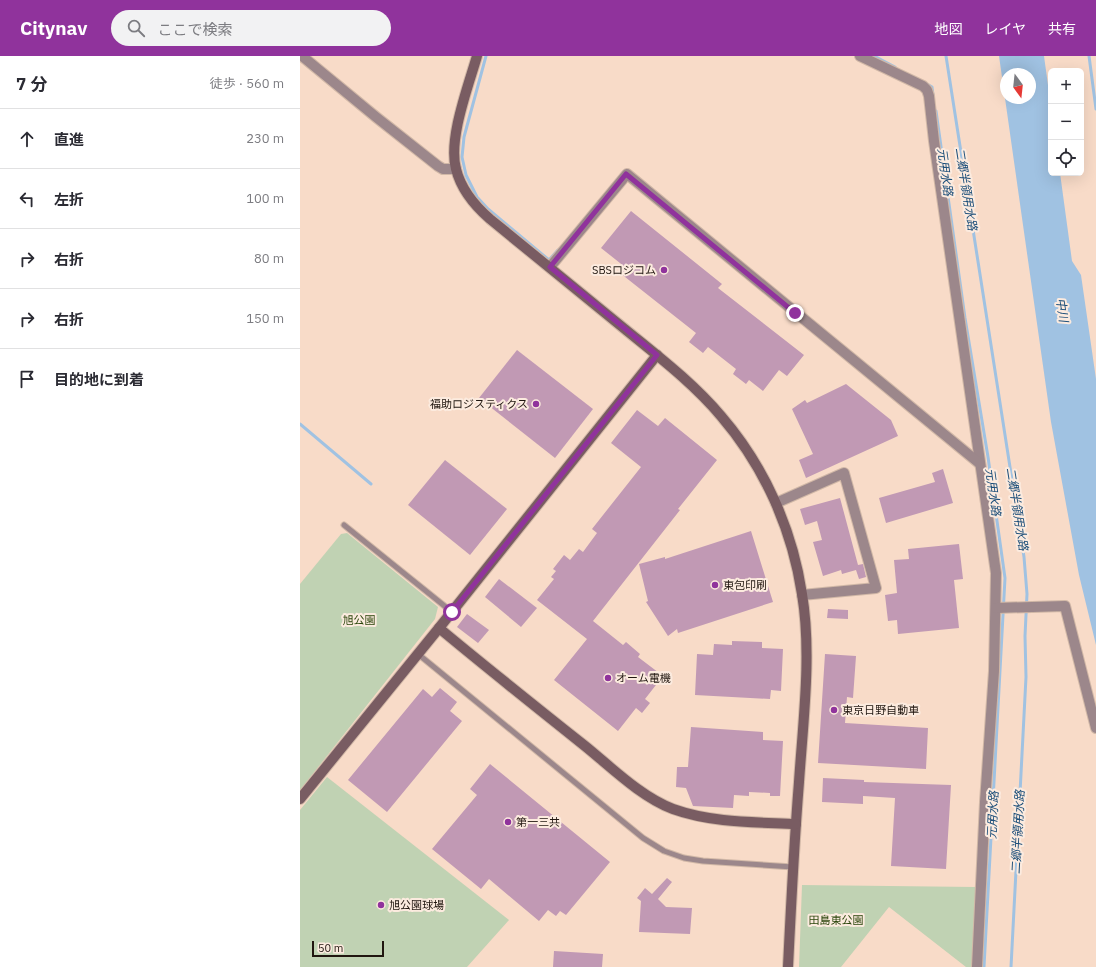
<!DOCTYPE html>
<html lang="ja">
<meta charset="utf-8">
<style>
:root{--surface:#fff;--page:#f2f2f3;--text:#2b2b33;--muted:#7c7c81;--line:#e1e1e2;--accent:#90339c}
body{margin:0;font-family:"IBM Plex Sans","Noto Sans JP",sans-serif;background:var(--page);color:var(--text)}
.controls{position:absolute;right:12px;top:12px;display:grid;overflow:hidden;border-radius:6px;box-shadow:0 4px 16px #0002}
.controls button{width:36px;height:36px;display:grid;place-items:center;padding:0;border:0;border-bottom:1px solid var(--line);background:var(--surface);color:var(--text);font:20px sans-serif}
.compass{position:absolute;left:700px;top:12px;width:36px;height:36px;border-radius:50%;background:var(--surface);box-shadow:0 4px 16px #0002;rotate:165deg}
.scale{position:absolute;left:12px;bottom:10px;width:72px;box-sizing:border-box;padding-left:4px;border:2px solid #20160f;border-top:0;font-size:11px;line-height:14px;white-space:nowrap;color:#20160f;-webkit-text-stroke:3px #fcebdf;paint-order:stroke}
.stop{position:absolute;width:12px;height:12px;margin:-9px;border:3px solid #90339c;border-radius:50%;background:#fff}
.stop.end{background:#90339c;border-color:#fff;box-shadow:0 1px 4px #0008}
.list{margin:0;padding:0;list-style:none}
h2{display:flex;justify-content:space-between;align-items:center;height:52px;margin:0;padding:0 16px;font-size:17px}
h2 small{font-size:13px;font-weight:400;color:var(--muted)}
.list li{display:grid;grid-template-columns:26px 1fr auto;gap:12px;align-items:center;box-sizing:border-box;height:60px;padding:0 16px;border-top:1px solid var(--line)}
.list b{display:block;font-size:15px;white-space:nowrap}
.list em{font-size:13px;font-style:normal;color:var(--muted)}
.icon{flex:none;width:22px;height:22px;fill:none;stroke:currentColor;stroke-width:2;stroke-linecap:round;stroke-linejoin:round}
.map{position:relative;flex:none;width:796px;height:911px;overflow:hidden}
header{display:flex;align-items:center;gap:24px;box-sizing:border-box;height:56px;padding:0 20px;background:var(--accent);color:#fff}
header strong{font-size:19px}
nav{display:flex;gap:22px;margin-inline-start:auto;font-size:14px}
.search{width:280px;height:36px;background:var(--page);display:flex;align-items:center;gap:10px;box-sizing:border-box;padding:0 14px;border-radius:22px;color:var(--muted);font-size:15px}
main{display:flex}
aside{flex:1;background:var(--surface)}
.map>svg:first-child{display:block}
.green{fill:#c0d2b3}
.water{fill:#a0c2e2;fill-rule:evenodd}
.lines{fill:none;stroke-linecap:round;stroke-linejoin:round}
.stream{stroke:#a0c2e2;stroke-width:3}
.building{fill:#c199b4}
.lane-casing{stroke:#d1b8a7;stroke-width:7}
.street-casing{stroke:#d1b8a7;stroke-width:12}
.secondary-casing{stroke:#d1b8a7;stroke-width:12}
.lane{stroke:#9c878b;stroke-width:5}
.street{stroke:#9c878b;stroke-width:10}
.secondary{stroke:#795c62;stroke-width:10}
.route{stroke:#90339c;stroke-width:5}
.poi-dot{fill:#90339c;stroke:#fcebdf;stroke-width:1.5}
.labels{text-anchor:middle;stroke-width:4;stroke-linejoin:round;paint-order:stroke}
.poi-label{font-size:11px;fill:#20160f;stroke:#fcebdf;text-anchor:start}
.park-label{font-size:11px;fill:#2a450b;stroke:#fcebdf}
.water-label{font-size:12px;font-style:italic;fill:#1d4f7a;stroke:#fcebdf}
</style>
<header>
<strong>Citynav</strong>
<div class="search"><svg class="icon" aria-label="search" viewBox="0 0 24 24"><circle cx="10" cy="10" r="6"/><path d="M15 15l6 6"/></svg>ここで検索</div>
<nav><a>地図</a><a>レイヤ</a><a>共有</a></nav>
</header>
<main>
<aside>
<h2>7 分<small>徒歩 · 560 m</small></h2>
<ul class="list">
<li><svg class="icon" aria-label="ahead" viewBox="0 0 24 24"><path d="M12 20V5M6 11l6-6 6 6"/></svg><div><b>直進</b></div><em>230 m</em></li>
<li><svg class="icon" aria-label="left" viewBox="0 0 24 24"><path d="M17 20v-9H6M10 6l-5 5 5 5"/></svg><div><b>左折</b></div><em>100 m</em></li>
<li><svg class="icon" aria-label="right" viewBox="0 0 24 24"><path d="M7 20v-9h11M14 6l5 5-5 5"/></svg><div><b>右折</b></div><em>80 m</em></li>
<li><svg class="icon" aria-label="right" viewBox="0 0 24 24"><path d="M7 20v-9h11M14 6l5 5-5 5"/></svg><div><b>右折</b></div><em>150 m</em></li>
<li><svg class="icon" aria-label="arrive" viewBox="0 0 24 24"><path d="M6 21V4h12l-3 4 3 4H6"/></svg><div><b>目的地に到着</b></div></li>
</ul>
</aside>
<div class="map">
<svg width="796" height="911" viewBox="0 0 796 911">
<rect width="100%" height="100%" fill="#f8dbc8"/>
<g class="green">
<path d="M47,477L138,551L135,563L0,734V528L41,478Z"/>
<path d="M27,721L209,864L167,911H0V754Z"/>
<path d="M502,829L676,831L672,911H666L589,851L541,911H499Z"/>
</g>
<path class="water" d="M699,0H744L751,51V117H760L772,205L781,219L796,323V589L779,519L751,366ZM706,18H730V42H706Z"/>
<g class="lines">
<g class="stream">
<path d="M186,0L164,81L162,101L166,119L177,141L188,153L249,204L258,194"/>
<path d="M574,0L595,11"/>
<path d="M646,0L724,501L727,538L725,580L726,621L711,911"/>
<path d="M789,0L796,53"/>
<path d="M627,28L632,31L633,39"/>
<path d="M636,55L665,262L688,401L705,522L684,911"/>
<path d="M0,368L71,428"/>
</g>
</g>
<g class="building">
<path d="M331,155L422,228L418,232L504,299L487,320L479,314L463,335L449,324L446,328L433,318L436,313L408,291L403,297L389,286L396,277L320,217L325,211L301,192Z"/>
<path d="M217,294L293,353L255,402L179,342Z"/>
<path d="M546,328L591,364L598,380L506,422L499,404L513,398L492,353L505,344L507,347Z"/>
<path d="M337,354L358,370L365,362L417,404L378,453L380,454L293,565L323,589L326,586L340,598L338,601L363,620L345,643L350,647L342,657L336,652L318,675L254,624L287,583L237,544L254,523L251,521L256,515L253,513L264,499L270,504L279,493L283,496L297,477L292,473L341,411L311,387Z"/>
<path d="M145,404L207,453L170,499L108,449Z"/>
<path d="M643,413L653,447L586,467L579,442L635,426L632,417Z"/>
<path d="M540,442L558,509L563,508L566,521L559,523L556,514L542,518L541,514L523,520L513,486L522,484L517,465L505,469L500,453Z"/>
<path d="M451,475L473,546L378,577L377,573L368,580L346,546L348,545L339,508L365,501V503Z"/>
<path d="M659,488L663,523L654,524L659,572L598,578L597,564L588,565L585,539L597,537L594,504L609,503L608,493Z"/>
<path d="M199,523L237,552L221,571L185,541Z"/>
<path d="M528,553L548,554V563L527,562Z"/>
<path d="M167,558L189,574L178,587L157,571Z"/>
<path d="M432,585L462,586V592L483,593L481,635L471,634L470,643L395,639L397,598L413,599L414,588L432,589Z"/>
<path d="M525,598L556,600L553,642L547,641L545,667L628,672L626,713L518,707Z"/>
<path d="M140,632L157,646L150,655L162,665L87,756L48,724L123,633L132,641Z"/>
<path d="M391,671L463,676V684L483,685L480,740H470V737L449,736V740L434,739L433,752L393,750L386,732L376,731L377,711H388Z"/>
<path d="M190,708L310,806L266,859L260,855L256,860L248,854L239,865L189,823L181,833L132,793L177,739L170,733Z"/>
<path d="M523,722L564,724V726L651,729L646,813L591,810L595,742L563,740V748L522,746Z"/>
<path d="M367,822L372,826L358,843L366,851L392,852L390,878L339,876L341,845L337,842L345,832L352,838Z"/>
<path d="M254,895L303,898L302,911H253Z"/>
</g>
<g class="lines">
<g class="lane-casing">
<g id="lane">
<path d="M44,469L152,556"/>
<path d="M118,598L343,782L364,795L384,802L403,805L493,811"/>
</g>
</g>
<g class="street-casing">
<g id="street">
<path d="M2,0L76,61L138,110L143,113H156"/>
<path d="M560,0L623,30L627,34L629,40L634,85L696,517L694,615L685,746L677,911"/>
<path d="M250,211L327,118L679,407"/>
<path d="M476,447L544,417L576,532L502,539"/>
<path d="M696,552L765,550L796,672"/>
</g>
</g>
<g class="secondary-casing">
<g id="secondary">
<path d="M177,0C168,31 148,83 156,113C161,133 175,150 190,163C236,200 281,237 326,274C359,301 393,327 421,360C464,410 492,472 502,538C512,597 503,666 499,726C494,788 491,849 488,911"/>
<path d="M139,572C187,612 236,651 285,690C311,711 341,741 373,753C412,767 455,766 496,768"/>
<path d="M0,743L139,572L357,299"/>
</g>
</g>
<use href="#lane" class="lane"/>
<use href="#street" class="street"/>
<use href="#secondary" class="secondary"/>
</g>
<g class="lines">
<path class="route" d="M152,556L357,299L250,211L326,118L495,257"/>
</g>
<g class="poi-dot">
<circle cx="364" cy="214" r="4"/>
<circle cx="236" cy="348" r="4"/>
<circle cx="415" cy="529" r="4"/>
<circle cx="308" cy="622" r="4"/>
<circle cx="534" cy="654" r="4"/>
<circle cx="208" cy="766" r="4"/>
<circle cx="81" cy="849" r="4"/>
</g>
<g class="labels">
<g class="poi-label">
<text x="356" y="218" text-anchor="end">SBSロジコム</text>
<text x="228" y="352" text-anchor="end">福助ロジスティクス</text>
<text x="423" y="533">東包印刷</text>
<text x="316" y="626">オーム電機</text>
<text x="542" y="658">東京日野自動車</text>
<text x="216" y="770">第一三共</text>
<text x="89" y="853">旭公園球場</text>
</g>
<g class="park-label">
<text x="59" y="568">旭公園</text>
<text x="536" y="868">田島東公園</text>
</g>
<g class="water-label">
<text transform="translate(645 116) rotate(82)" y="4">元用水路</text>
<text transform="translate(666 133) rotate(81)" y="4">二郷半領用水路</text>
<text transform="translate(762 254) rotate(81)" y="4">中川</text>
<text transform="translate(693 436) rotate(82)" y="4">元用水路</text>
<text transform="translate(717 453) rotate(81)" y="4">二郷半領用水路</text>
<text transform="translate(693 759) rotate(-87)" y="4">元用水路</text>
<text transform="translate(718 776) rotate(-87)" y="4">二郷半領用水路</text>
</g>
</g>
</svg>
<div class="controls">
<button>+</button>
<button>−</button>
<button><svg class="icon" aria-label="locate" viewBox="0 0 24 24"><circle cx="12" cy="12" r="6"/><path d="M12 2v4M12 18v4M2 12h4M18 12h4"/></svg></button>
</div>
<svg class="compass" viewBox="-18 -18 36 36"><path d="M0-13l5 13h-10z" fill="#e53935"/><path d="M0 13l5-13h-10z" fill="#7c7c81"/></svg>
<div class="scale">50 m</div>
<div class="stop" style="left:152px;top:556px"></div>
<div class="stop end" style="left:495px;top:257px"></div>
</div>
</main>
